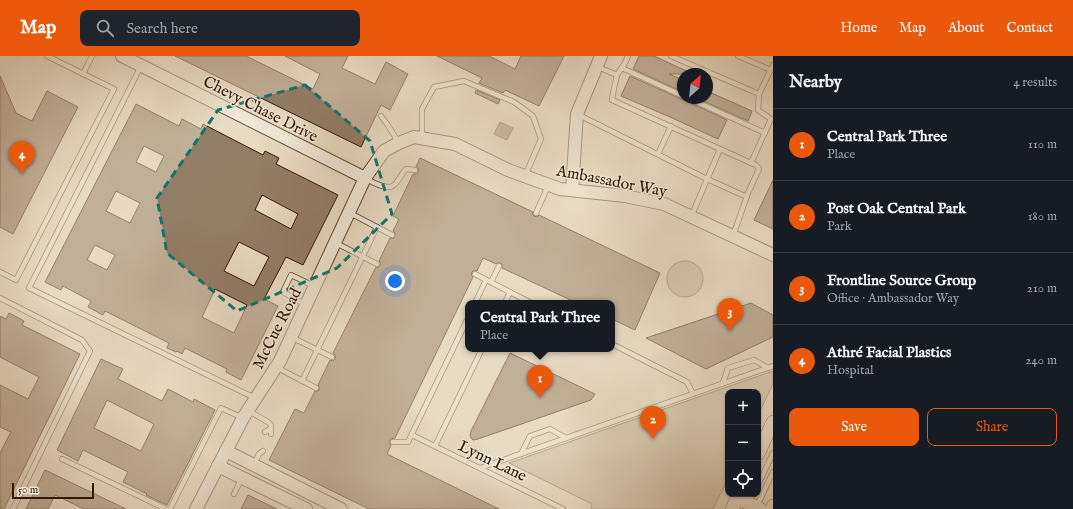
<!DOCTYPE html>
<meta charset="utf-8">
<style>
:root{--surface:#171b24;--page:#20242c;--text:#f1f3f6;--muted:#9ea1a6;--line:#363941;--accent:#ea580c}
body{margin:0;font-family:"IM FELL English",serif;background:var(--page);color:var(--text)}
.controls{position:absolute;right:12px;bottom:12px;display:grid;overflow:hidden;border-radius:8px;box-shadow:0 1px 3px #0004}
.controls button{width:36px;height:36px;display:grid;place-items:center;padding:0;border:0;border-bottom:1px solid var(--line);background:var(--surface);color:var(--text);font:20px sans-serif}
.compass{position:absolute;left:677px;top:12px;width:36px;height:36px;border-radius:50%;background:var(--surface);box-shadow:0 1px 3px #0004;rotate:27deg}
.scale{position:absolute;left:12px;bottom:10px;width:82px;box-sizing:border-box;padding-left:4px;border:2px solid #341801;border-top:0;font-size:11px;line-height:14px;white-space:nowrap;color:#341801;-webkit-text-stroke:3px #f0e8d8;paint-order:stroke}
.you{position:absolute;left:395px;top:225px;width:14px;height:14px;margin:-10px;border:3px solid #fff;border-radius:50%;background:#1a73e8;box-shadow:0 0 0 6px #1a73e833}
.badge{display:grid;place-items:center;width:26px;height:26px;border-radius:50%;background:var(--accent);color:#fff;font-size:13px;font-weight:700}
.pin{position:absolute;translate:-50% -33px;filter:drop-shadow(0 1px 2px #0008)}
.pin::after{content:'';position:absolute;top:21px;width:14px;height:12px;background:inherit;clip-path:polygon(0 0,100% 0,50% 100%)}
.popup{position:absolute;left:465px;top:244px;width:150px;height:52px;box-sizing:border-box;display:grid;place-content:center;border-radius:8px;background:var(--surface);filter:drop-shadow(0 1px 3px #0005);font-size:13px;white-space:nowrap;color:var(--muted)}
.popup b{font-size:15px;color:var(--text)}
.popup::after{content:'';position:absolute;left:50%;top:100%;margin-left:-8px;border:8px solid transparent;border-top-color:var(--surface)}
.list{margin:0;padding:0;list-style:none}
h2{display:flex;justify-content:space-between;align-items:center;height:52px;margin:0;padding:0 16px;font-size:17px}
h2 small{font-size:13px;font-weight:400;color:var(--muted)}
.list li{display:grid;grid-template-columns:26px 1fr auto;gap:12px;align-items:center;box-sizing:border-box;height:72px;padding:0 16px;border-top:1px solid var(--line)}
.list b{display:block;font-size:15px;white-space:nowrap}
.list p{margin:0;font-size:13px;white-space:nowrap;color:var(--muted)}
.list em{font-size:13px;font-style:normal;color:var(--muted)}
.actions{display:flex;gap:8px;padding:12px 16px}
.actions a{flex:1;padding:9px 0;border:1px solid var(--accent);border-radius:8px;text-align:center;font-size:14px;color:var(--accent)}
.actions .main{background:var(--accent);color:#fff}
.icon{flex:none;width:22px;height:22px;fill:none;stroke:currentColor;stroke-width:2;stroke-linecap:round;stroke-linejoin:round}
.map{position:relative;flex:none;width:773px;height:453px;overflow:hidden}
header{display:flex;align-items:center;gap:24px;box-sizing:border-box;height:56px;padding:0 20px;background:var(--accent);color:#fff}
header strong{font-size:19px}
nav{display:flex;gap:22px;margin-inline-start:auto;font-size:14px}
.search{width:280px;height:36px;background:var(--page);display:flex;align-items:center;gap:10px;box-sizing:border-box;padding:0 14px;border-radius:8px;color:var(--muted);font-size:15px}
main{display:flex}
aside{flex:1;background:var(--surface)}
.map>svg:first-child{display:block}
.green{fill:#c9baa2;stroke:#7e6952}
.water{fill:#ab9981;stroke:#7b654e}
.building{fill:#927d66;stroke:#341801;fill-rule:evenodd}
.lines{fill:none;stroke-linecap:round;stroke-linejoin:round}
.service-casing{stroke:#614932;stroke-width:6}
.tertiary-casing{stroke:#614932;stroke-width:14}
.secondary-casing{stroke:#341801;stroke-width:14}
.service{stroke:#f0e8d8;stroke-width:4.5}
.tertiary{stroke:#f0e8d8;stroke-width:12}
.secondary{stroke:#f0e8d8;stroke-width:13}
.marked{fill:none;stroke:#0f766e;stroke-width:3;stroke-dasharray:8 5;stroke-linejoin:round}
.labels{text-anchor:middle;stroke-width:3;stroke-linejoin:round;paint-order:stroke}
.street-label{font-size:16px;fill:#341801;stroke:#f0e8d8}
</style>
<header>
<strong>Map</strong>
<div class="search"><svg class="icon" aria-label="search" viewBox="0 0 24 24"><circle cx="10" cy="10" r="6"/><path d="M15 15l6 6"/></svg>Search here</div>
<nav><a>Home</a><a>Map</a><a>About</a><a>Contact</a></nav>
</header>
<main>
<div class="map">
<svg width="773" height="453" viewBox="0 0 773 453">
<rect width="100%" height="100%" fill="#e8dbc3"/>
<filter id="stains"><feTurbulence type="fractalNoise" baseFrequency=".005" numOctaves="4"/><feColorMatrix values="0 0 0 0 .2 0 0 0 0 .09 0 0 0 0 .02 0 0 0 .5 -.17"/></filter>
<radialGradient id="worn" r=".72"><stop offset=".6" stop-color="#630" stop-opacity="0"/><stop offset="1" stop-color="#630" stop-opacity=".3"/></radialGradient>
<g class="green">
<circle cx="685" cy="223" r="18"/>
<path d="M773,315V328L758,359V336H728V422L713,453H591L592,448L509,407Z"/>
</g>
<path class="water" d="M500,66L513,72L507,84L494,78Z"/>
<g class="building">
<path d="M175,0H246L313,33L320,18L285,0H348L342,12L375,28L386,6L408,18L390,54L381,49L361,91Z"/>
<path d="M437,0H489L515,13L521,0H564L539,50L505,34L503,37L479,27L482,22Z"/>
<path d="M639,0H654L693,18H669L683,24V36L633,13Z"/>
<path d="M0,20L16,57L32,65L47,35L78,51L13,178L0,171Z"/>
<path d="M630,20L681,43H685L686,45L727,64L718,83L670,61L621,40Z"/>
<path d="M476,34L500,44L498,48L475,37Z"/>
<path d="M707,35L752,55L748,65L697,42H707Z"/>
<path d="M136,48L179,70L182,63L201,73L203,68L263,99L265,95L279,102L276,108L338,139L303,209L286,201L264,243L278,250L241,324L226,316L227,313L185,292L182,298L177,295L176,296L167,292L169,287L105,255L103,259L88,251L91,245L63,230L61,234L45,226ZM144,90L164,100L156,116L136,106ZM116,135L140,147L130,167L106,155ZM262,139L298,158L291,173L255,154ZM239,186L269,201L254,230L224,215ZM95,189L115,199L107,214L87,204ZM215,233L247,249L234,277L202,261Z"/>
<path d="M420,102L533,156L532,158L534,160L537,161L539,159L660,217L635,274L612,263V247H577L502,212V208L500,207H497L496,208L483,202L477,215L474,214L472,216L471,219L473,221L395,382L391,383L390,384V388L391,389L387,398L499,453H369L269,404L295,353L304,357L315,335H318L319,333V330L318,329L330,304L333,305L335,303L336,300L333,297L376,211H379L380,209V206L379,205L390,182H394L395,180V177L393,175L399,163L393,160L413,118H416L418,116L419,113L416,111Z"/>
<path d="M773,124V173L754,164Z"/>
<path d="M751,247L773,259V281L706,313L646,282Z"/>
<path d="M9,257L24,265L22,269L80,298L4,453H0V397L11,376L0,371V329L28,343L39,321L0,301V260L6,263Z"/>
<path d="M510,297L595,338L591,344L478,383L473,384L471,382L470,379L471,375Z"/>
<path d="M101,303L123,313L118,323L162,345L168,333L193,346L194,343L215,354L167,449L146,439L147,438L123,426L128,416L83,394L78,405L57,394ZM107,344L154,368L141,395L94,372Z"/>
<path d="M45,414L126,453H84L55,439L48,453H26Z"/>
<path d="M248,439L277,453H241Z"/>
</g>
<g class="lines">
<g class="service-casing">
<g id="service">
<path d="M671,0L759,38"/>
<path d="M738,0L771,14"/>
<path d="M141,10L29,232L255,342"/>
<path d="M598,11L617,19L614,32L612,44L751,107L756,109L759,113L748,137L733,180"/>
<path d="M622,12L683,40"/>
<path d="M83,18L92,0"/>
<path d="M617,19L625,7L628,0"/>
<path d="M688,42L765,77"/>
<path d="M579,59L707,123L747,141"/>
<path d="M381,60L387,68L399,87"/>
<path d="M422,81V53L434,31L464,25L514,46L533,60L541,83L525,120"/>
<path d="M658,98L671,70"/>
<path d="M751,107L771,63L758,54L759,38L773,9"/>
<path d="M366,123C373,126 388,135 394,129C399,125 401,118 406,113L415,114"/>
<path d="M350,157L392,179"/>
<path d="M536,157L548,130"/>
<path d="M691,161L720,93"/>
<path d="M336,187L377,208"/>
<path d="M0,216L16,224L114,33L47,0"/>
<path d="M475,218L531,247"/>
<path d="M491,226L499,210"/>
<path d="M0,242L82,284L90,295L13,453"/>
<path d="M475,247L486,224"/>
<path d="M505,247L510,236"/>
<path d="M306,249L283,236L291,219L314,230"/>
<path d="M291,281L332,301"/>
<path d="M612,288L687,326L693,338"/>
<path d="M276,311L316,332"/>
<path d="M302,325L377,171"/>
<path d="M723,327L728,312L754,304L768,312"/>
<path d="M249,355L268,366L271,369V378"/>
<path d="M265,376L270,373"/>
<path d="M412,379L563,453"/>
<path d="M393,386H408L468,262"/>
<path d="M435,390L482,293"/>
<path d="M521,398L530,380L550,373L566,382"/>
<path d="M62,403L166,453"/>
<path d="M254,408L259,398L263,395"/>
<path d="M480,412L773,310"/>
<path d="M758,429L773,397"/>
<path d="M234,438L242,422"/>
<path d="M749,447L753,438"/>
<path d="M757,450L773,416"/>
<path d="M170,453L221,352L243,362"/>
</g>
</g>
<g class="tertiary-casing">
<g id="tertiary">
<path d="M122,0L365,122"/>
<path d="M572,134L577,58L601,0"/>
<path d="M226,395L341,453"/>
<path d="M218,410L306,453"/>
<path d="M196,453L243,362L280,305L365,122L384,95L399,87L414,81L455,88L508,114L560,133L625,140L664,148L773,199"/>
</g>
</g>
<g class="secondary-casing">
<g id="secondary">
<path d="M758,398L773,366"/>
<path d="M737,442L760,453"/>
<path d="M732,453L739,438"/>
<path d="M772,453L773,450"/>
</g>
</g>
<use href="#service" class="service"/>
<use href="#tertiary" class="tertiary"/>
<use href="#secondary" class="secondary"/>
</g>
<path d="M0 0H773V453H0ZM305,29L370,85L392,158L337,212L237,255L167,197L157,142L218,54Z" fill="#e8dbc3" fill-opacity=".55" fill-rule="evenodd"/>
<path class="marked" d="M305,29L370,85L392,158L337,212L237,255L167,197L157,142L218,54Z"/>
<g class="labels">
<g class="street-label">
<text transform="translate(261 52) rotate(27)" y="6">Chevy Chase Drive</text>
<text transform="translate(612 124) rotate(11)" y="6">Ambassador Way</text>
<text transform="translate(276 272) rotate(-63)" y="6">McCue Road</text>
<text transform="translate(493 404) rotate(26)" y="6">Lynn Lane</text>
</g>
</g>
<rect width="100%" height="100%" filter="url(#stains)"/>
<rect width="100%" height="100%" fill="url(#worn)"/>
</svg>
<div class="controls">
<button>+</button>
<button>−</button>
<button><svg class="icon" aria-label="locate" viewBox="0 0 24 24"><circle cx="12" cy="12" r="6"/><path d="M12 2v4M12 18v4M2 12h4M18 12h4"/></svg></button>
</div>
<svg class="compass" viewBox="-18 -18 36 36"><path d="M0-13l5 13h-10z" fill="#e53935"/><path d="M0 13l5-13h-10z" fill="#9ea1a6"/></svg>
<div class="scale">50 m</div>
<div class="you"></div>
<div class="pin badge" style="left:540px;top:342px">1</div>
<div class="popup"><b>Central Park Three</b>Place</div>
<div class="pin badge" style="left:653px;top:383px">2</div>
<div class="pin badge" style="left:730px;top:275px">3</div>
<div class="pin badge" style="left:22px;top:118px">4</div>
</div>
<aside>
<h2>Nearby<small>4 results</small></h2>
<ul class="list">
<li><span class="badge">1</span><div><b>Central Park Three</b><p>Place</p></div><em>110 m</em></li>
<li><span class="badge">2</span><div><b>Post Oak Central Park</b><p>Park</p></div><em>180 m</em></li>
<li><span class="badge">3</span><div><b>Frontline Source Group</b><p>Office · Ambassador Way</p></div><em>210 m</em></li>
<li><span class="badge">4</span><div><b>Athré Facial Plastics</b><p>Hospital</p></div><em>240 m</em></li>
</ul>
<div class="actions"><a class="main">Save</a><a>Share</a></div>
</aside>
</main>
